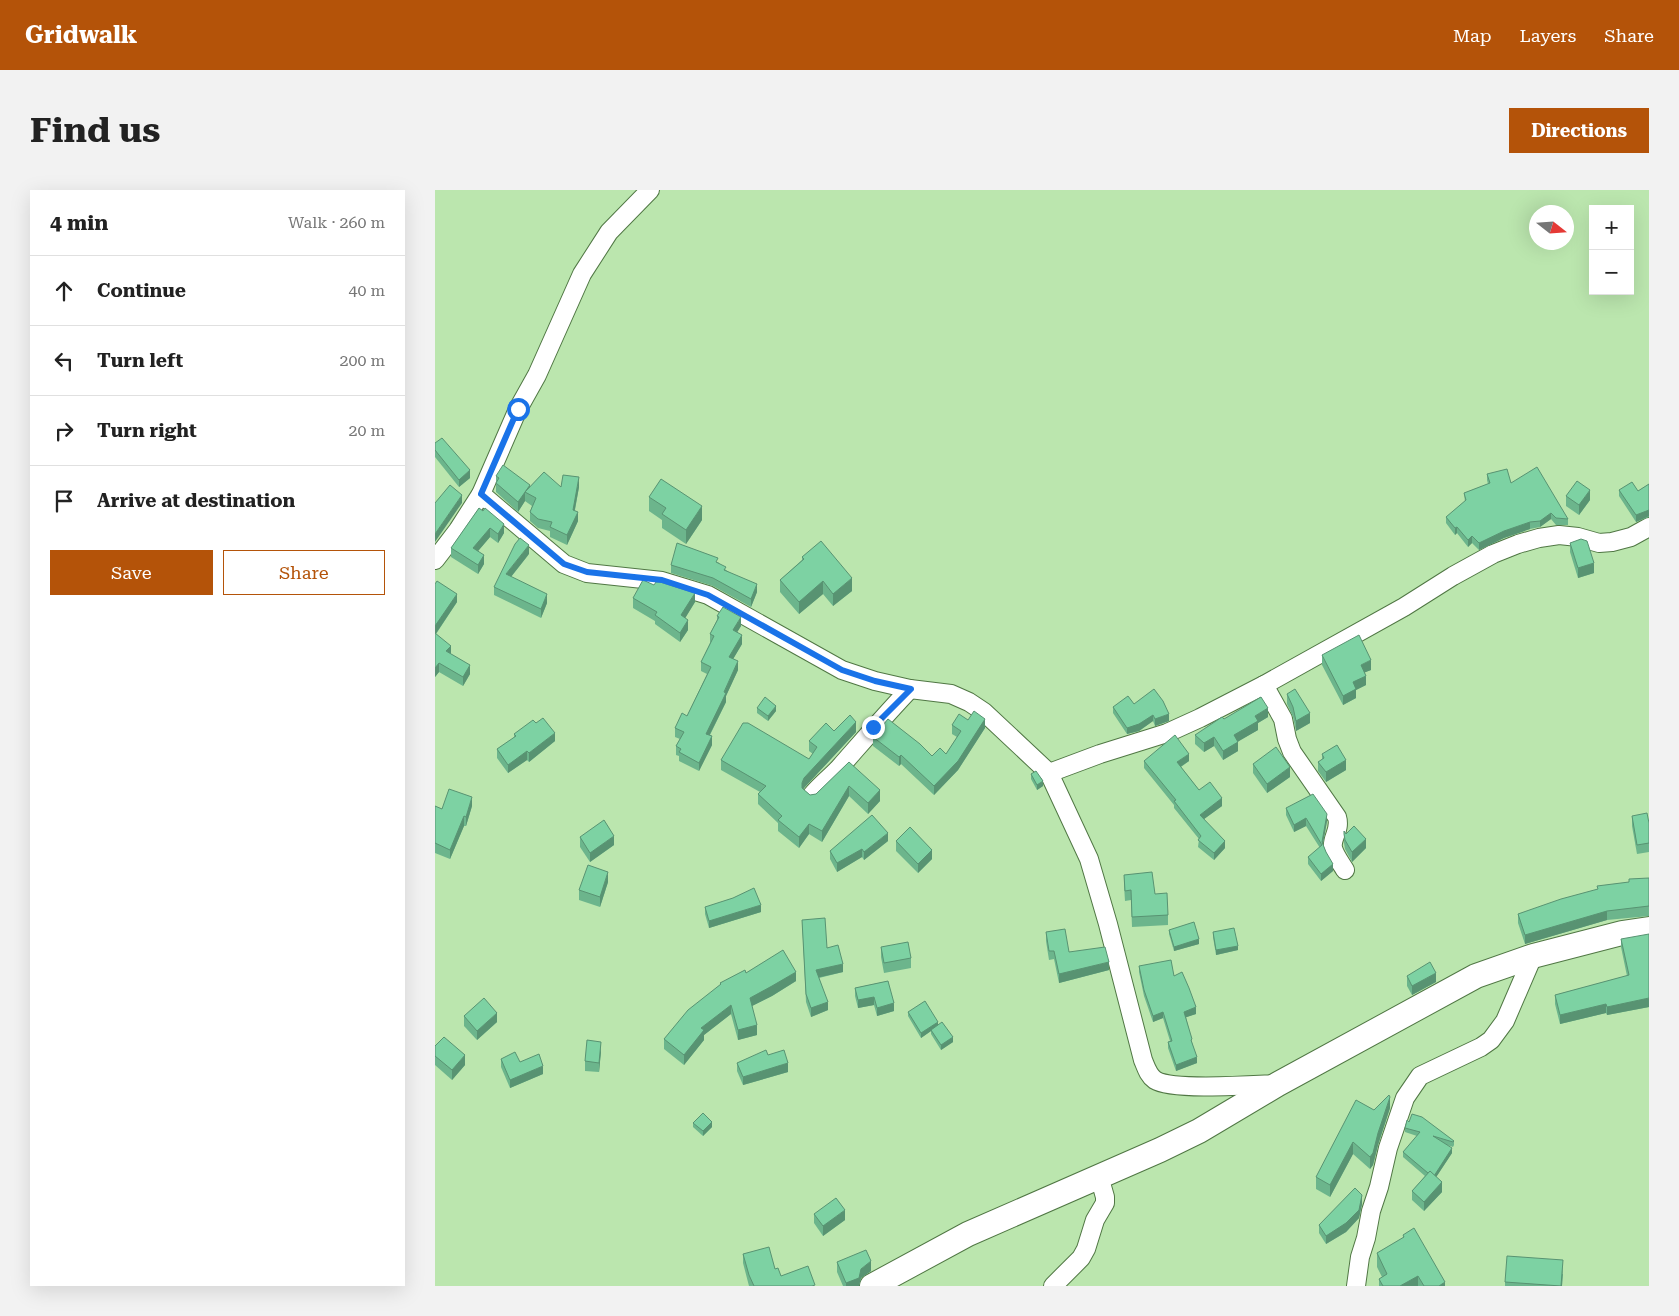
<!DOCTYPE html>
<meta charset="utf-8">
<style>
:root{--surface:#fff;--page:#f2f2f2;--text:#222;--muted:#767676;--line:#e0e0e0;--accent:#b45309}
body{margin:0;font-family:"Roboto Serif",serif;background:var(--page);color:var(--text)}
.controls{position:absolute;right:15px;top:15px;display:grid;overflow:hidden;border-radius:0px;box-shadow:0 5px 20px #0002}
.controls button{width:45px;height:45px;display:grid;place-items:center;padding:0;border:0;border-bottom:1px solid var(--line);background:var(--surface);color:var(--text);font:25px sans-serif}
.compass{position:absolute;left:1094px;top:15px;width:45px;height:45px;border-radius:50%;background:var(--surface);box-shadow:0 5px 20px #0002;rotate:107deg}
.stop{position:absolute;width:15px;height:15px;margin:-11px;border:4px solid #1a73e8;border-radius:50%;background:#fff}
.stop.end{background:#1a73e8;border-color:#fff;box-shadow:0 1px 5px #0008}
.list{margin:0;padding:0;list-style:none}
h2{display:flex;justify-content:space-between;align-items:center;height:65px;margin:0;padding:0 20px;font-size:21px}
h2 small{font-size:16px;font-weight:400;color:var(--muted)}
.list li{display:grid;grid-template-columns:32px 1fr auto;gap:15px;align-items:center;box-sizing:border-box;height:70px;padding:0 20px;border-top:1px solid var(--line)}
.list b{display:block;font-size:19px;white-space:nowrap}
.list em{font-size:16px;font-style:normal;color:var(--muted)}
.actions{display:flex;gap:10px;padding:15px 20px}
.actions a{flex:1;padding:11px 0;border:1px solid var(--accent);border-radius:0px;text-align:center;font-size:18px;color:var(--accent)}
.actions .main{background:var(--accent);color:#fff}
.icon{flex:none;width:28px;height:28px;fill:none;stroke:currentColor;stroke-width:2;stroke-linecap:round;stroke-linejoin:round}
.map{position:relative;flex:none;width:1214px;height:1096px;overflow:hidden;border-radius:0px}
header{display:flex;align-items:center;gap:30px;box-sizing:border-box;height:70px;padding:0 25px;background:var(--accent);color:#fff}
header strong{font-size:24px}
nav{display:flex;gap:28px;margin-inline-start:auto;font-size:18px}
.intro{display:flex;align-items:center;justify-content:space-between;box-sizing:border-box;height:120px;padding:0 30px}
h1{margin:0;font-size:35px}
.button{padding:12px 22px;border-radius:0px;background:var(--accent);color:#fff;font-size:18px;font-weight:700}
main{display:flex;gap:30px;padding:0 30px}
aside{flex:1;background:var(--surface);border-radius:0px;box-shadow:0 5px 20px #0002}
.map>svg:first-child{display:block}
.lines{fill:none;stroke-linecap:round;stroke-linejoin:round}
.street-casing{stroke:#507744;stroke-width:20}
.secondary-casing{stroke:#507744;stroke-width:26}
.street{stroke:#fff;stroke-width:18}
.secondary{stroke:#fff;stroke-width:24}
.wall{fill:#6cb58c}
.shaded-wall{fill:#589372}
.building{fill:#7dd2a3;stroke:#589372}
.route{stroke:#1a73e8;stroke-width:6}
</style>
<header>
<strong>Gridwalk</strong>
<nav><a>Map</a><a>Layers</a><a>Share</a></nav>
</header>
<div class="intro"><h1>Find us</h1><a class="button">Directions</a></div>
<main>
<aside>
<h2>4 min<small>Walk · 260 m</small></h2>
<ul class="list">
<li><svg class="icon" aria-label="ahead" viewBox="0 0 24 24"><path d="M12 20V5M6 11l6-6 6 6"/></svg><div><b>Continue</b></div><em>40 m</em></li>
<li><svg class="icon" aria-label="left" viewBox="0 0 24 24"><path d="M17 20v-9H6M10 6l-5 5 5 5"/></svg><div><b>Turn left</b></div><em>200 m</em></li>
<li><svg class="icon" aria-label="right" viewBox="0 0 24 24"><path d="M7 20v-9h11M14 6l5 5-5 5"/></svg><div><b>Turn right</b></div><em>20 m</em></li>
<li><svg class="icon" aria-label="arrive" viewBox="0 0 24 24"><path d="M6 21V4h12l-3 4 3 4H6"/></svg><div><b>Arrive at destination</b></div></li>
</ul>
<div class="actions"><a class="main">Save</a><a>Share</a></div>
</aside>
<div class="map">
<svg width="1214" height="1096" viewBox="0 0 1214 1096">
<rect width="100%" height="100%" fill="#bbe6ae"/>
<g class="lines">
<g class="street-casing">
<g id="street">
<path d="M46,304L129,374L152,383L227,391L273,405L407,480L440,491L475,499L516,504L534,512L549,522L614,583L654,669L673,734L708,870C711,877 713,885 720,890C737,901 818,895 842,894"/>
<path d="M0,370L23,340L46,304L83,219L102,185L147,84L174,42L215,0"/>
<path d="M829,495L848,529L852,549L857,562L902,627C906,640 896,648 898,658C900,666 906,673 910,680"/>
<path d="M614,583L665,564L732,543L765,528L829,495L969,417L1018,386L1058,364L1083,354L1104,348L1124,345L1143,347L1164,353L1177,352L1196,347L1214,337"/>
<path d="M377,605C386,594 396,587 405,577C428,551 451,524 475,499"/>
<path d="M618,1096L646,1068L651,1059L660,1030L670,1013V1007L664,986"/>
<path d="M921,1096L925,1067L931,1048L936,1021L944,997L953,958L970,908L985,886L1046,857L1056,850L1070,831L1098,766"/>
</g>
</g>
<g class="secondary-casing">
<path id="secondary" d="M437,1096L533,1044L725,960L764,941L843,894L1041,786L1098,766L1187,743L1214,739"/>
</g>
<use href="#street" class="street"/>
<use href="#secondary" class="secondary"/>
</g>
<g class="wall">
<path d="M0,253L35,288L24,297L0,267Z"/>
<path d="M1052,284L1076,293L1133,329V335H1121L1116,329L1105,337L1095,339L1069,348L1044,360L1037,353L1033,357L1022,343L1020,345L1011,333V327L1030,312L1029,303L1053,294L1052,290Z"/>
<path d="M61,286L95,297H144L140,320L143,331L132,355L115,347V341L103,338L95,331V322L97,316L90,311L83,322L61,302Z"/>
<path d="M1214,294V327L1201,332L1184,306V300L1203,301Z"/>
<path d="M1131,306L1155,310L1144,325L1131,316Z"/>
<path d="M214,307L267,330L251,354L227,338V330L214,321Z"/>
<path d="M44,318L69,343L63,353L55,347L43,361L49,374L43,384L16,367V358Z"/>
<path d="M1135,353L1159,383L1143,388L1135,362Z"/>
<path d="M94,364L76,387L112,413L106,428L59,405V397Z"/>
<path d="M367,367L417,401L398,416L388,404L364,424L345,402V390L367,370Z"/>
<path d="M283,372L291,380L322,402L316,417L278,396L236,383V375Z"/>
<path d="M0,394L22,412L1,444L16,464L35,484L28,496L4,482L0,487Z"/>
<path d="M219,395L260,412L250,428L253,440L245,452L220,434V431L198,418V408Z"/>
<path d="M282,426L306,436L302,442L307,454L298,469L303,480L291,506V512L275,545L277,555L264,581L244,571V566L241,565V556L245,549L240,547V538L252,526L272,484L266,481V472L275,453V444L282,430Z"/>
<path d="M887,465L936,480L930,482L931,495L921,500V508L908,515L887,475Z"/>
<path d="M852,504L875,533L861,541L858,527L852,514Z"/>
<path d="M699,514L734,531L720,536L718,531L704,541L692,544L678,523V517Z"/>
<path d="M322,518L341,521L333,531L322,523Z"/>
<path d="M833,527L823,533V540L803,551V561L788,570L779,556L769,562L760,554V545L789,529Z"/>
<path d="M533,530L550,538L523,580L499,605L466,574L464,576L438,556V547L497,566L511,564L522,547L517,544V535Z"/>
<path d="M399,541L421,542L368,599L375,605L381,604L414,572L445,611L433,624L414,606L387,652L374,644L364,658L343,641V633L323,614V604L325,602L286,580V570L374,569L378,564L374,561V551Z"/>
<path d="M79,544L120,551L94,572L92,570L73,583L62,568V559L79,548Z"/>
<path d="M887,564L911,580L891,592L883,581V572L887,570Z"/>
<path d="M709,571H754L746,577L764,600L787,616L769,629L790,658L779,670L763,657L764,649L739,618V615L709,578Z"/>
<path d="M818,574L855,587L832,603L818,583Z"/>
<path d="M596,584L608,596L602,600L596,589Z"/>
<path d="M0,616L7,619L37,616L31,636H29L15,669L0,663Z"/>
<path d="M851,618L892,631L888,654L898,681L886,691L873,674V667L885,658L871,636L859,642L851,625Z"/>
<path d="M1197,626L1214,633V662L1202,664L1197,636Z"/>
<path d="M909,644H911L931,658L917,672L910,659L909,653Z"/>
<path d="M145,647L179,655L155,672L145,657Z"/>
<path d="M453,651L429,670L427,667L402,682L395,669V661Z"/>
<path d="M461,651L497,669L483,683L461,661Z"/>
<path d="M689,685L720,704L733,725V735L697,737L696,710L690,711L689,695Z"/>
<path d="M1214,688V726L1172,730L1090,754L1083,733V724Z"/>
<path d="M173,692L165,717L144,710V700Z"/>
<path d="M270,717L326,722L274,738L270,724Z"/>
<path d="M367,730L392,758L408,782L384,788L393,820L376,827L371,812Z"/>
<path d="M734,740L764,754L739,761L734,744Z"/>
<path d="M611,742L634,762L674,780L624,793L619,769L614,770L611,751Z"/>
<path d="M778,742L803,760L781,765L778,747Z"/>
<path d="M1186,749L1214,817L1172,825L1171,823L1125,834L1120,814V805L1192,786L1186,757Z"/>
<path d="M446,757L476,768V778L449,783L446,767Z"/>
<path d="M704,776L739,786L761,824L751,827L762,873L741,881L733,858V852L735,851L728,828L718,832L709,806L704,782Z"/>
<path d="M311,783L361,791L337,806L317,816L322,845L303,850L296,824L269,845V850L249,875L229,859V849L285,795V793Z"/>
<path d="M972,786L1001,792L977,805L972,796Z"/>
<path d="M453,791L459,821L442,826L439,815L423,818L420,806V798Z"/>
<path d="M473,822L503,835L518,852L506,860L496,844V841L486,848L473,826Z"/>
<path d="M29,826L62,832L42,850L29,836Z"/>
<path d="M0,856L30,875L17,890L0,875Z"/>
<path d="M166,861L164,882L150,881V871Z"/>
<path d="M333,865L353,882L308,895L302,881V873Z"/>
<path d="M66,869L85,872L108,884L75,898L66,877Z"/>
<path d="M955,918L943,955L938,975L935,979L918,964L895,1007L881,999V987L939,920Z"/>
<path d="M974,932L1019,951V955L1018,957L1012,955L1017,963L1001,987L1007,1002L989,1021L977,1010V1001L990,986L968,967V962L982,946L970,942V938Z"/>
<path d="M258,933L277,937L268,946L258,937Z"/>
<path d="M927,1014L924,1028L911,1042L891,1054L884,1043V1035Z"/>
<path d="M379,1024L410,1030L388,1046L379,1033Z"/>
<path d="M968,1045L1010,1096H944V1089L947,1087L942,1077V1063L968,1048Z"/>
<path d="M308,1064L340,1079L346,1086L380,1096H314L308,1073Z"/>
<path d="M402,1072L436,1081L426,1088L424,1096H408L402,1082Z"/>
<path d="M1128,1084L1127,1096H1070V1092Z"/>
</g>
<g class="shaded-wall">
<path d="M35,280V288L24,297V290Z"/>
<path d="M144,287V297L138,329V320Z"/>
<path d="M95,295V304L90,302V311L83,322V312Z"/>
<path d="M1155,300V310L1144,325V315Z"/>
<path d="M27,305V313L0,352V344Z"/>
<path d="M267,316V330L251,354V340Z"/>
<path d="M1214,320V326L1201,332V325Z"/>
<path d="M143,322V331L132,355V345Z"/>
<path d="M1116,323V329L1105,337V331Z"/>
<path d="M1095,332V339L1069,348L1044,360V353L1069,341Z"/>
<path d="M69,334V343L63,353V344Z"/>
<path d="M1022,337V343L1020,345V338Z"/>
<path d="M55,338V347L38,367V358Z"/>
<path d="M1037,346V353L1033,357V350Z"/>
<path d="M94,355V364L71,393V384Z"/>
<path d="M49,365V374L43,384V375Z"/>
<path d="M1159,373V383L1143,388V378Z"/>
<path d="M417,388V401L398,416V404Z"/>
<path d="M388,391V404L364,424V412Z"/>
<path d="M322,394V402L316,417V409Z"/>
<path d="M260,403V412L246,435V425Z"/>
<path d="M22,404V412L0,445V436Z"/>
<path d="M112,404V413L106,428V419Z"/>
<path d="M306,427V436L298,449V440Z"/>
<path d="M253,430V440L245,452V443Z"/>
<path d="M307,445V454L294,476V467Z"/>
<path d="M16,456V464L11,461Z"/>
<path d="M936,470V480L926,484V475Z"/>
<path d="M303,471V480L291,506V512L271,552V544Z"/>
<path d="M4,473V482L0,487V478Z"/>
<path d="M35,475V484L28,496V487Z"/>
<path d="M931,486V495L921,500V508L908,515V506L918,492Z"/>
<path d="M341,516V521L333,531V526Z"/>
<path d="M833,518V527L823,533V540L799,554V545L820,526Z"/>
<path d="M875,523V533L861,541V531Z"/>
<path d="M734,524V531L720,536V529Z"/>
<path d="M718,525V531L704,541L692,544V538Z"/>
<path d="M550,529V538L523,580L499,605V596Z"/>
<path d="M421,532V542L369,598L367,603V593L369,588Z"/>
<path d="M120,543V551L94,572V563Z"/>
<path d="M277,546V555L264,581V573Z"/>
<path d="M779,547V556L769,562V553Z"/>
<path d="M803,552V561L788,570V561Z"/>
<path d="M92,561V570L73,583V575Z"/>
<path d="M754,564V571L742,579V572Z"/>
<path d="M466,565V574L464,576V567Z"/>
<path d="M911,570V580L891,592V582Z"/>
<path d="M855,577V587L832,603V594Z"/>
<path d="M608,591V596L602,600V595Z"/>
<path d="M414,596V606L387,652V641Z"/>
<path d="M445,600V611L433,624V613Z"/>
<path d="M37,607V616L31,636V627Z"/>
<path d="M787,608V616L765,632V625Z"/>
<path d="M892,624V631L887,659V652Z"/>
<path d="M29,626V636L15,669V660Z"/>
<path d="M871,628V636L859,642V635Z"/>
<path d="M374,634V644L364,658V647Z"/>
<path d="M453,643V651L429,670V662Z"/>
<path d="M179,646V655L155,672V663Z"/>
<path d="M931,649V658L917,672V662Z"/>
<path d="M790,651V658L779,670V663Z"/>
<path d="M427,659V667L402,682V673Z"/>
<path d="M497,660V669L483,683V674Z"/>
<path d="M898,674V681L886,691V684Z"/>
<path d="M173,682V692L165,717V707Z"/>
<path d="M326,715V722L274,738V731Z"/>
<path d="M1172,721V730L1090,754V745Z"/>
<path d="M764,749V754L739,761V757Z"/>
<path d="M803,756V760L781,765V760Z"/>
<path d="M674,772V780L624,793V784Z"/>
<path d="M408,774V782L381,788V780Z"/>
<path d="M361,782V791L337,806L315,817V808Z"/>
<path d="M1001,783V792L977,805V796Z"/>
<path d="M439,807V815L423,818V810Z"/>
<path d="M1214,808V817L1172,825V817Z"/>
<path d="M393,812V820L376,827V818Z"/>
<path d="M459,813V821L442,826V818Z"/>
<path d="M1171,814V823L1125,834V825Z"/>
<path d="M296,815V824L269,845V850L249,875V865L266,838Z"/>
<path d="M761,817V824L749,828V822Z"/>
<path d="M728,822V828L718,832V826Z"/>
<path d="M62,823V832L42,850V841Z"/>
<path d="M503,832V837L496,840V841L486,848V843Z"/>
<path d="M322,835V845L303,850V840Z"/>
<path d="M518,847V852L506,860V855Z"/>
<path d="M166,852V861L164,882V873Z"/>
<path d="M30,865V875L17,890V880Z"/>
<path d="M762,867V873L741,881V875Z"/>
<path d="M353,873V882L308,895V887Z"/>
<path d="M108,876V884L75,898V890Z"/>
<path d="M955,907V918L943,955L938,975L935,979V967Z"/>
<path d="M277,932V937L268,946V941Z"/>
<path d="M918,952V964L895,1007V995Z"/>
<path d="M1017,958V963L998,992V987Z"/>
<path d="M1007,992V1002L989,1021V1012Z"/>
<path d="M927,1005V1014L924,1028L911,1042L891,1054V1046Z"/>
<path d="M410,1020V1030L388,1046V1036Z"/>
<path d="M1128,1070L1127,1096H1126Z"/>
<path d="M436,1071V1081L426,1088L424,1096H411V1093L426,1079Z"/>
<path d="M983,1086V1096H965Z"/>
<path d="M1010,1092V1096H1004Z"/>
</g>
<g class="building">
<path d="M7,248L35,280L24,290L0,260V253Z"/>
<path d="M68,275L95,295L83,312L61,293L64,288L61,286Z"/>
<path d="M1102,277L1133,329L1121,328L1116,323L1105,331L1095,332L1069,341L1044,353L1037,346L1033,350L1022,337L1020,338L1011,327L1031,310L1029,303L1055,293L1052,284L1072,279L1076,293Z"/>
<path d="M109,282L126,297L128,285L144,287L138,320L143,322L132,345L115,337L117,332L103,329L95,322L101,308L90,302Z"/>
<path d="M226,289L267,316L251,340L227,324L231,318L214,307Z"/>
<path d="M1142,291L1155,300L1144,315L1131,306Z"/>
<path d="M1197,292L1203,301L1214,294V320L1201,325L1184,300Z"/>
<path d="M15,295L27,305L0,344V313Z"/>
<path d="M44,318L48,321L50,318L69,334L63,344L55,338L38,358L49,365L43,375L16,358Z"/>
<path d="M85,348L94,355L71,384L112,404L106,419L59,397L80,354Z"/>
<path d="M1146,349L1152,351L1159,373L1143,378L1135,353Z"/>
<path d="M386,351L417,388L398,404L388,391L364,412L345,390L369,369L367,367Z"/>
<path d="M242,353L283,368L281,372L291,377L289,380L322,394L316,409L278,388L236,375Z"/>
<path d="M208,390L219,395L221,392H225L260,403L246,425L253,430L245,443L220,425L222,422L198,408Z"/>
<path d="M2,391L22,404L0,436V394Z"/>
<path d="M288,417L306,427L298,440L307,445L294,467L303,471L289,502L291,503L271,544L277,546L264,573L244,562L246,559L241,556L249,542L240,538L247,523L252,526L276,477L266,472L279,446L275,444L284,427L282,426Z"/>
<path d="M0,443L16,456L11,461L35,475L28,487L4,473L0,478Z"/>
<path d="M924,445L936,470L926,475L931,486L918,492L921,499L908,506L887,465Z"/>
<path d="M719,499L728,511L734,524L720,529L718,525L704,534L692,538L678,517L693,506L699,514Z"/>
<path d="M860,499L875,523L861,531L858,517L852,504Z"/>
<path d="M330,507L341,516L333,526L322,518Z"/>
<path d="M826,507L833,518L820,526L823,531L799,545L803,552L788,561L779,547L769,553L760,545L787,527L789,529Z"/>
<path d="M539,521L550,529L523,571L499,596L466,565L464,567L438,547L453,529L485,554L497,566L505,558L511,564L526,541L517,535L524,524L533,530Z"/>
<path d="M415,525L421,532L369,588L367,593V598L375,605L381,604L414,572L445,600L433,613L414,596L387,641L374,634L364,647L343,630L347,626L323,604L331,596L286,570L308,533H313L374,569L382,557L374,551L391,533L399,541Z"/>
<path d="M108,528L120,543L94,563L92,561L73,575L62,559L81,546L79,544L98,530L101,533Z"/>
<path d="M740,545L754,564L742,572L764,600L775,592L787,608L765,625L790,651L779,663L763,650L766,646L739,611L741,610L709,571Z"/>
<path d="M902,555L911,570L891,582L883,572L889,568L887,564Z"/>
<path d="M841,557L855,577L832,594L818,574Z"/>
<path d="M601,581L608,591L602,595L596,584Z"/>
<path d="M14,599L37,607L31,627L29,626L15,660L0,653V616L7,619Z"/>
<path d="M878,604L892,624L887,652L891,662L898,674L886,684L873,667L887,655L871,628L859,635L851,618Z"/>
<path d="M1212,623L1214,633V653L1202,655L1197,626Z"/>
<path d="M437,625L453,643L429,662L427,659L402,673L395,661Z"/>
<path d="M169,630L179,646L155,663L145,647Z"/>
<path d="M919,636L931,649L917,662L910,650L909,644V641L911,644Z"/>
<path d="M475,637L497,660L483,674L461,651Z"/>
<path d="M153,675L173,682L165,707L144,700Z"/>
<path d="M717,682L720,704L732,703L733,725L697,727L696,700L690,701L689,685Z"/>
<path d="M1214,688V716L1172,721L1090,745L1083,724L1126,709L1163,699L1162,696L1194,692V689Z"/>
<path d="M319,698L326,715L274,731L270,717L298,708Z"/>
<path d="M390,728L392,758L403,755L408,774L381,780L393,812L376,818L371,804L367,730Z"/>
<path d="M759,732L764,749L739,757L734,740Z"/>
<path d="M799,738L803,756L781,760L778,742Z"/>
<path d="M630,739L634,762L670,757L674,772L624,784L619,761H614L611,742Z"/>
<path d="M1214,744V808L1172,817L1171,814L1125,825L1120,805L1194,785L1186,749Z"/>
<path d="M473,752L476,768L449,773L446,757Z"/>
<path d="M348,760L361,782L337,796L315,808L322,835L303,840L296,815L266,838L269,840L249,865L229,849L253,820L286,794L285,793L310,780L311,783Z"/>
<path d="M736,770L739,786L747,782L754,798L761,817L749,822L757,849L756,850L762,867L741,875L733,852L737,851L728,822L718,826L709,800L704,776Z"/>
<path d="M995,772L1001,783L977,796L972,786Z"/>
<path d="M453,791L459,813L442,818L439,807L423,810L420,798Z"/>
<path d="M49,808L62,823L42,841L29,826Z"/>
<path d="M490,811L503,832L486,843L473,822Z"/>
<path d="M507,832L518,847L506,855L496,840Z"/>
<path d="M9,847L30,865L17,880L0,866V856Z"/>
<path d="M152,850L166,852L164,873L150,871Z"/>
<path d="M331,860L333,865L349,860L353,873L308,887L302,873Z"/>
<path d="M80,862L85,872L104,864L108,876L75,890L66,869Z"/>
<path d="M954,905L955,907L943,943L938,963L935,967L918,952L895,995L881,987L921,910L939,920Z"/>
<path d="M268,923L277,932L268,941L258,933Z"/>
<path d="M977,924L987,927L1019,951L1018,952L998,946L1017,958L999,986L995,981L993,983L968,962L985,942L970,938L972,930L974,932Z"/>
<path d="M995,981L1007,992L989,1012L977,1001Z"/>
<path d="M920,998L927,1005L924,1020L911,1033L891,1046L884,1035Z"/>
<path d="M401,1008L410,1020L388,1036L379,1024Z"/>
<path d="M979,1038L1010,1092L1004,1096H989L983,1086L965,1096H948L944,1089L952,1084L942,1063L969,1047L968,1045Z"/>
<path d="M334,1057L340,1079L343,1078L346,1086L373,1076L380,1095L377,1096H319L314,1085L308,1064Z"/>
<path d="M431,1060L436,1071L426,1079L424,1088L411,1093L402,1072Z"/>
<path d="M1072,1066L1128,1070L1126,1096L1070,1092Z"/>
</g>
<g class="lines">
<path class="route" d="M83,219L46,304L129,374L152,382L227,390L273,405L407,480L440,491L476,499L438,537"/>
</g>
</svg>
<div class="controls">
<button>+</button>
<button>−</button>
</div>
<svg class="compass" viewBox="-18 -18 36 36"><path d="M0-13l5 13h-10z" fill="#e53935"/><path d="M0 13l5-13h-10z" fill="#767676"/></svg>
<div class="stop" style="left:83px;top:219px"></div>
<div class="stop end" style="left:438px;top:537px"></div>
</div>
</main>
